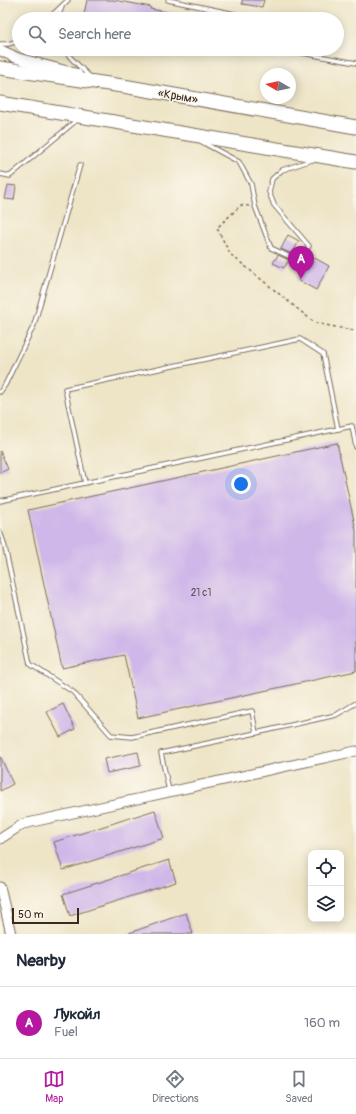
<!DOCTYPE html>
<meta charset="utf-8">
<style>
:root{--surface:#fff;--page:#f6f6f7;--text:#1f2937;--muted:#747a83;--line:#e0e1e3;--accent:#b5179e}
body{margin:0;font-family:Pangolin,sans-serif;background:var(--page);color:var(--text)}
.controls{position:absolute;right:12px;bottom:12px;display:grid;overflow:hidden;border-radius:8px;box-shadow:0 2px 10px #0003}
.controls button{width:36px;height:36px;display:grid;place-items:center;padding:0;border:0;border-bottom:1px solid var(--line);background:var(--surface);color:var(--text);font:20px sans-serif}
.compass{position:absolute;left:260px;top:68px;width:36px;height:36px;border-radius:50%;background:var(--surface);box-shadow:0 2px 10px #0003;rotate:279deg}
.scale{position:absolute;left:12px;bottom:10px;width:67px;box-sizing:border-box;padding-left:4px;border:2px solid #3b2a1e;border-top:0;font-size:11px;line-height:14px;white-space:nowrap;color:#3b2a1e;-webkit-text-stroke:3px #fbf7ec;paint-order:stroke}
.you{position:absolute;left:241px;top:484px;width:14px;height:14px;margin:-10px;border:3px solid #fff;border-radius:50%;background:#1a73e8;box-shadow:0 0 0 6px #1a73e833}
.badge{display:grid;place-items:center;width:26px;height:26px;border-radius:50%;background:var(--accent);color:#fff;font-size:13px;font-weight:700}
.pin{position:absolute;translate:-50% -33px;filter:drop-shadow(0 1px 2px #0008)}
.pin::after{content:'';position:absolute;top:21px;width:14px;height:12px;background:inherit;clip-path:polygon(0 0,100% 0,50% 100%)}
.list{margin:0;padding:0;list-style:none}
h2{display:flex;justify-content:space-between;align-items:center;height:52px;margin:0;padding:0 16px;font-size:17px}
h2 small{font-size:13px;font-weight:400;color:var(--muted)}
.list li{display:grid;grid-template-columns:26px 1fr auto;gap:12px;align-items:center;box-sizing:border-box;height:72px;padding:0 16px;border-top:1px solid var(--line)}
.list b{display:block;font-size:15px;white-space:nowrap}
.list p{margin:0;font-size:13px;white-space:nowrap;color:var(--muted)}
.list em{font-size:13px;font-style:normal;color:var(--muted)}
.icon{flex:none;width:22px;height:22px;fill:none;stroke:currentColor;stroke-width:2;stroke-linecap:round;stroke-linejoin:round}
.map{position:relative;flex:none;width:356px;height:934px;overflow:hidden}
.search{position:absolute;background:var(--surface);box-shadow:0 2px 10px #0003;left:12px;right:12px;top:12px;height:44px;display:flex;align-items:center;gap:10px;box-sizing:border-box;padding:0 14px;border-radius:22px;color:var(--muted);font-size:15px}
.sheet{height:124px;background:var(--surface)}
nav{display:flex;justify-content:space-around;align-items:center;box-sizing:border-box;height:56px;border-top:1px solid var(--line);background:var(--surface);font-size:11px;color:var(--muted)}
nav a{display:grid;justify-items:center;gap:2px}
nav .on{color:var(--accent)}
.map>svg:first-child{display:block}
.building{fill:#cfb7e9}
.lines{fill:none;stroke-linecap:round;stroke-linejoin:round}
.service-casing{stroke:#7a6b59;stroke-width:5.5}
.tertiary-casing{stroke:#7a6b59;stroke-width:11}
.secondary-casing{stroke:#7a6b59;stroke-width:12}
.motorway-casing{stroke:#7a6b59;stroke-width:15}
.path{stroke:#7a6b59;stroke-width:1.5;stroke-dasharray:3 3;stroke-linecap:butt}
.service{stroke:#fff;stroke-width:3.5}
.tertiary{stroke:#fff;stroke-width:9}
.secondary{stroke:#fff;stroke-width:10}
.motorway{stroke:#fff;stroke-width:13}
.labels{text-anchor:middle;stroke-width:3;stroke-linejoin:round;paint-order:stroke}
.number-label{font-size:10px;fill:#604d51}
.street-label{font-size:12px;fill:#3b2a1e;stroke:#fbf7ec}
</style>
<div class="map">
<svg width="356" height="934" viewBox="0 0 356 934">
<rect width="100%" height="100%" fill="#fbf7ec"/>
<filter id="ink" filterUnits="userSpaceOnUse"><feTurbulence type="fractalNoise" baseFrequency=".025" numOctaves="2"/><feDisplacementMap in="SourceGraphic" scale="8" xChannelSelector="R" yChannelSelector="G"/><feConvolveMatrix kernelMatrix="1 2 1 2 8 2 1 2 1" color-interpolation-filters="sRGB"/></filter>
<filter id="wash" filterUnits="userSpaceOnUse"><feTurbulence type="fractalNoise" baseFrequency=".012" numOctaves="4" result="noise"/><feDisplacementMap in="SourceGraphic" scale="16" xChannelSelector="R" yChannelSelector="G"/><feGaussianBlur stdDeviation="0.9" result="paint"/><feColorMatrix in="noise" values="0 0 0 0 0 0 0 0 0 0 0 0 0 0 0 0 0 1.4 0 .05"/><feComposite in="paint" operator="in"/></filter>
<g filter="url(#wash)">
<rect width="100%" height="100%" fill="#eee5c7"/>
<g id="blocks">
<g class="building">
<path d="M87,0H114L151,7L150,9L183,15V19H83Z"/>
<path d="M242,0H264L262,7L242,4Z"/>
<path d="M8,185L16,186L14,200L5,199Z"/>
<path d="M288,235L299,241L292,254L281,249Z"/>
<path d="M278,255L289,260L284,268L273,263Z"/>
<path d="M311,256L329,266L316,290L298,280Z"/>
<path d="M337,443L356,530V671L138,718L124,655L62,668L28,510Z"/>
<path d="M0,451L8,469L0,473Z"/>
<path d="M63,704L75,729L60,737L47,712Z"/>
<path d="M138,752L141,766L107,773L104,759Z"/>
<path d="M0,756L13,784L0,791Z"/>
<path d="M155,810L164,838L63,870L54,842Z"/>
<path d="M169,860L176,882L70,916L63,894Z"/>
<path d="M186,913L193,934H129V933Z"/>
</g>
</g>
</g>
<g filter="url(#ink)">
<use href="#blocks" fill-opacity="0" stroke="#7a6b59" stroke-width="1"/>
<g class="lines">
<g class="service-casing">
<g id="service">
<path d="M168,0L259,19"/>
<path d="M48,19L68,0"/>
<path d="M57,19L62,7"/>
<path d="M0,44H8L19,41"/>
<path d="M64,49L71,58L90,77"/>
<path d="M281,49L356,63"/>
<path d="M202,142L239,162L251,184L255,206L271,248L299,261L309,246L274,205L269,192L272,179L282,170L312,160"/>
<path d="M0,174L10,176L78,119"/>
<path d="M0,392L5,385L34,325L80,165"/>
<path d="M85,483L65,389L300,339L323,354L338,429"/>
<path d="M0,501L352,426L356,447"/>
<path d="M0,532L4,543L30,664L73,692L111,735L132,737L252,711L256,733L161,753L169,791"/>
<path d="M256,733L336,715L356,703"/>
</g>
</g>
<g class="tertiary-casing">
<g id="tertiary">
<path d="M0,839L23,824L356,751"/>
<path d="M0,887L11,934"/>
</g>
</g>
<g class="secondary-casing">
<path id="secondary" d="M0,50L17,58L77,74"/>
</g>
<g class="motorway-casing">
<g id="motorway">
<path d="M0,68L129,87L356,127"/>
<path d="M0,103L356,162"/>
</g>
</g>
<path class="path" d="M249,206L241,205L217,228L230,254L315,323L356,331"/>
<use href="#service" class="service"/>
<use href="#tertiary" class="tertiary"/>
<use href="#secondary" class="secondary"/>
<use href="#motorway" class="motorway"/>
</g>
</g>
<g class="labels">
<g class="number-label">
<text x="201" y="596">21 с1</text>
</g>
<g class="street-label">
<text transform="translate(178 96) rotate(10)" y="4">«Крым»</text>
</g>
</g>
</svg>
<div class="controls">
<button><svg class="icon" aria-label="locate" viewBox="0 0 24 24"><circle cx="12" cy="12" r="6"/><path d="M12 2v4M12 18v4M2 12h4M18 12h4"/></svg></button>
<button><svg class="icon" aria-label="layers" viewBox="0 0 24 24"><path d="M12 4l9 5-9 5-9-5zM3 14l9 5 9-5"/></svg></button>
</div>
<svg class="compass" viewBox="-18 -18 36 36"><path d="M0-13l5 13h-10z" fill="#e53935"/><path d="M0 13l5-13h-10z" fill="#747a83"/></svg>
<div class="scale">50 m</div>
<div class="you"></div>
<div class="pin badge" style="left:301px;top:279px">A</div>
<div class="search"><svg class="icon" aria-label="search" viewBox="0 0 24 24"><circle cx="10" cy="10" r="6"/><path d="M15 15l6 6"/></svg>Search here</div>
</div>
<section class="sheet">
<h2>Nearby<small></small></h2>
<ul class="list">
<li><span class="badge">A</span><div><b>Лукойл</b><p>Fuel</p></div><em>160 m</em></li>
</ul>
</section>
<nav>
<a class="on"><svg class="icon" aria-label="map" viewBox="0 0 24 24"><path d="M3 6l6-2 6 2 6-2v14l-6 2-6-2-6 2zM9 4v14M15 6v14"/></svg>Map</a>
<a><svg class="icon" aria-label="directions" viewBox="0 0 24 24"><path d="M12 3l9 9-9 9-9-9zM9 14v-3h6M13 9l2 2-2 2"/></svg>Directions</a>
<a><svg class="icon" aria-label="saved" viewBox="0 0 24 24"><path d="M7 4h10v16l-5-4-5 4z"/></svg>Saved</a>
</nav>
